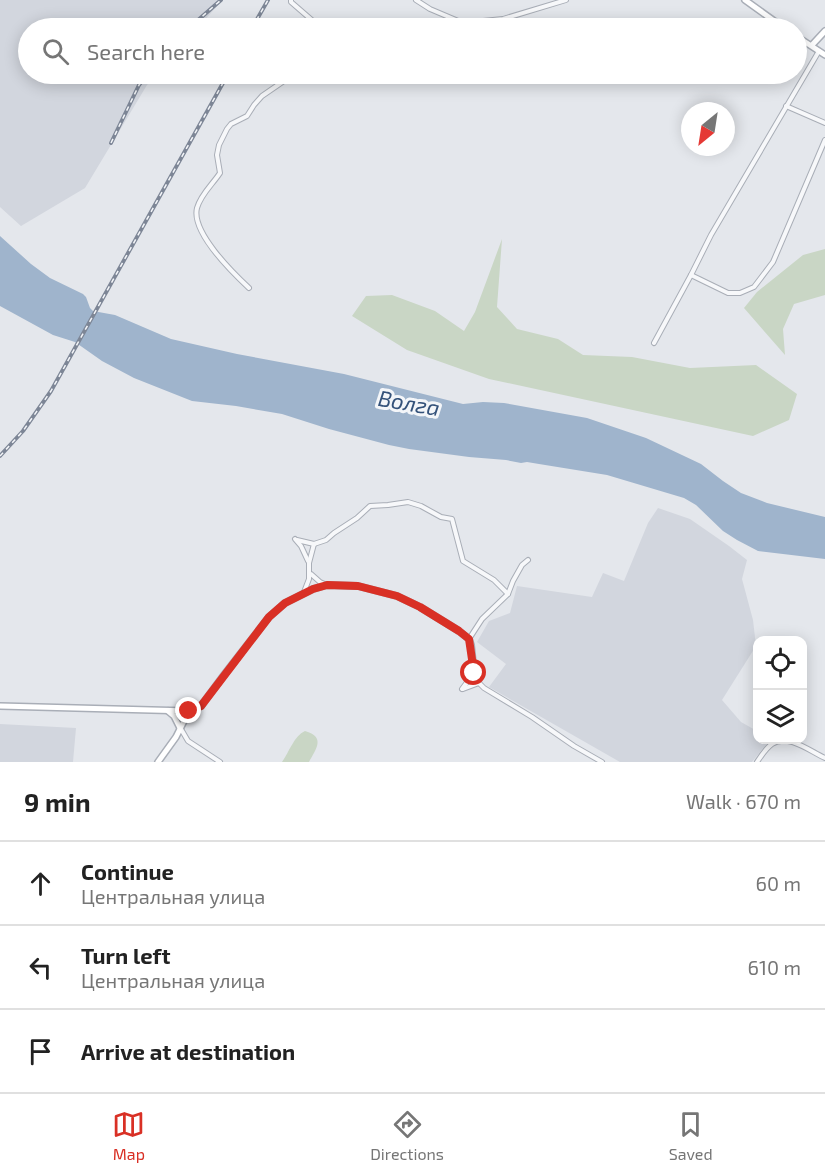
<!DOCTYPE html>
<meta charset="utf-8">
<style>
:root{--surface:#fff;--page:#f2f2f2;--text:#222;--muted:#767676;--line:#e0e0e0;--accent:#d93025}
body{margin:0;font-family:"Exo 2",sans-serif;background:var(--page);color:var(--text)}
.controls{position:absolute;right:18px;bottom:18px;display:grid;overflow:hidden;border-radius:12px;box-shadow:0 3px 15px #0003}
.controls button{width:54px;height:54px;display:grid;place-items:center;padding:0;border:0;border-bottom:2px solid var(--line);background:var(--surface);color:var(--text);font:30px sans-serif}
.compass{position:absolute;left:681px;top:102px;width:54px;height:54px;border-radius:50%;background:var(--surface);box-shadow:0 3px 15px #0003;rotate:210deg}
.stop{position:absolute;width:18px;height:18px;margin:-14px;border:4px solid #d93025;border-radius:50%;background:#fff}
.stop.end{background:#d93025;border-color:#fff;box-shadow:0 2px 6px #0008}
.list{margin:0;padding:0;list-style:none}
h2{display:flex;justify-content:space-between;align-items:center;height:78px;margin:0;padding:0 24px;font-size:26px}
h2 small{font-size:20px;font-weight:400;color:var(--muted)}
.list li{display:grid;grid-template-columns:39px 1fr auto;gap:18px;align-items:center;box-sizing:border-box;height:84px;padding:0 24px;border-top:2px solid var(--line)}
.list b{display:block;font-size:22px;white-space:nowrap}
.list p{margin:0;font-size:20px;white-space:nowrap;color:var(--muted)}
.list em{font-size:20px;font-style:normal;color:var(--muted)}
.icon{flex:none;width:33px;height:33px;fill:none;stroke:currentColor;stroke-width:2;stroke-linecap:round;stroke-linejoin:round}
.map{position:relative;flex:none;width:825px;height:762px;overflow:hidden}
.search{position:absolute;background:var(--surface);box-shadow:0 3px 15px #0003;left:18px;right:18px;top:18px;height:66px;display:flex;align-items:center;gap:15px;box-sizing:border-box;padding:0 21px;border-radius:33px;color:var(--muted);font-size:22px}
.sheet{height:330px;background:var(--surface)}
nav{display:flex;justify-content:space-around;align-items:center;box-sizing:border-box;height:84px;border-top:2px solid var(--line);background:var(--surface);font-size:16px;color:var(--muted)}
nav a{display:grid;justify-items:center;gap:3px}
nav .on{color:var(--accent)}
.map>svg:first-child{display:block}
.built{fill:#d2d6de}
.green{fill:#c9d6c5}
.water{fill:#9fb4cc}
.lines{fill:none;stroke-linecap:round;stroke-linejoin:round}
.street-casing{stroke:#a9aeb7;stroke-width:6}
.secondary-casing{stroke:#a9aeb7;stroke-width:8}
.street{stroke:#f7f8fa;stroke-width:4}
.secondary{stroke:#fff;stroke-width:5}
.rail-casing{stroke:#7d8696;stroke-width:4}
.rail{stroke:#f4f6f9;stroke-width:1.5;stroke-dasharray:4.5;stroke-linecap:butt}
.route{stroke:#d93025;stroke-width:8}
.labels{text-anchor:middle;stroke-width:6;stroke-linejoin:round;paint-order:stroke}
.water-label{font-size:22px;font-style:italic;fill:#34527a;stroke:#f4f6f9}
</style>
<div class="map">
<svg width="825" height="762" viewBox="0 0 825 762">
<rect width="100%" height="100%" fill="#e4e7ec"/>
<g class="built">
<path d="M0,0H222L198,28H28V74H157L147,85L85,188L21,226L0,207Z"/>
<path d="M658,508L690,519L729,546L747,560L742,579L753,620L756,646L722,700L741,722L757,731L758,740H770L752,762H620L489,687L506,664L477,642L489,621L510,613L517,586L592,597L603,573L624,581L648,523Z"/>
<path d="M0,724L76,728L73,762H0Z"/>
</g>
<g class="green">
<path d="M502,239L497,307L517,329L558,339L583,355L632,357L690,368L756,365L797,394L789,420L753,436L489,379L407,350L352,316L366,296L392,295L435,311L464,331L475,312Z"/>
<path d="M825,249V295L794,304L783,329L785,355L744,308L757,292L803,255Z"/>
<path d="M305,731C326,737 316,749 309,762H282C289,752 294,736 305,731Z"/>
</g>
<path class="water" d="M0,236L31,264L50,278L83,294L86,297L90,308L93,311L115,315L171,339L237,354L344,374L463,404L483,402L504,403L587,418L646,438L701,464L723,481L741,493L767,503L825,517V559L758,551L737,540L723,531L696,505L684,498L607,475L539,464L527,462L521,463L506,460L469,457L409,449L389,445L329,429L282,414L236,406L192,401L134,378L102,361L75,342L53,335L0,306Z"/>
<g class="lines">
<g class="street-casing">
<g id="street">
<path d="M291,0V2L321,28"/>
<path d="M416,0L430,9L463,23L503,19L566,0"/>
<path d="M786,106L825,123"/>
<path d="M691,275L728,293H740L754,287L773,262L825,140"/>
<path d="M249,288C233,273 191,232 197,208C201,194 212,185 220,173L217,155L219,145L227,129L231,124L247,116L254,105L262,96L294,74"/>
<path d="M654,343L691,275L711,235L819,51"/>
<path d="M295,539L301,546L308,561"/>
<path d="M297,540L314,544"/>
<path d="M314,544L326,540L334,533L357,518L370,506L388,505L408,502L421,506L441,517L452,519L463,561L494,580L508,594"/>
<path d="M311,574L320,582L327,585"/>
<path d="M304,592L309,579V563L314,544"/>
<path d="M469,639L482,619L508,594L513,581L522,565L528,560"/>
<path d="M462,689L474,673L479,683L484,688L532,717L574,746L602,762"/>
<path d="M463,689L479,683"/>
<path d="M181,729L188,741L220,762"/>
<path d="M757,762C761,756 766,748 772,744C788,733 811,752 825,758"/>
</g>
</g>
<g class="secondary-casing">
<g id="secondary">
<path d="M745,0L784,28"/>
<path d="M796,36L825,55"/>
<path d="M812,45L825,31"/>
<path d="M0,706L189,711L201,706L224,675L269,617L285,603L313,589L327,585L358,586L397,596L420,607L459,631L469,639L471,645L474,673"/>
<path d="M168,711L174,716L180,728"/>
<path d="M158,762L176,737L189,711"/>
</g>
</g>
<use href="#street" class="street"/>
<use href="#secondary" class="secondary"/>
<g class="rail-casing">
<g id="rail">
<path d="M189,28L221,0"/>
<path d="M252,28L268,0"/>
<path d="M111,143L139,85L147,74"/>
<path d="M0,456L23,431L51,391L228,74"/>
</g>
</g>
<use href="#rail" class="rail"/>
</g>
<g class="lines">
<path class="route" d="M189,711L201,706L269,617L285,603L313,589L327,585L358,586L397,596L420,607L459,631L469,639L474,673"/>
</g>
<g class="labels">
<g class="water-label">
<text transform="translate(409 403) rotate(10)" y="8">Волга</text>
</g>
</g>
</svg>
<div class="controls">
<button><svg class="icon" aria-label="locate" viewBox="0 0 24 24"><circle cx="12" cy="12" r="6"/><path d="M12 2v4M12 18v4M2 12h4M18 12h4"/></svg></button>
<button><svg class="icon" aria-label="layers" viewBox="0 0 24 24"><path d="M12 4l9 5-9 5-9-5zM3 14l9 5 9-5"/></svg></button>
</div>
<svg class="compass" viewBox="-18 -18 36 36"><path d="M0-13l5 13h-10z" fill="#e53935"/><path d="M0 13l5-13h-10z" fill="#767676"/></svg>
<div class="stop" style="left:474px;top:673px"></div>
<div class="stop end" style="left:189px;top:711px"></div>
<div class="search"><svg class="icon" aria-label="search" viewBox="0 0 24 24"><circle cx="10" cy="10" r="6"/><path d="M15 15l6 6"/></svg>Search here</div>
</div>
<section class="sheet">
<h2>9 min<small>Walk · 670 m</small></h2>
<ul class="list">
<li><svg class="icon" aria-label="ahead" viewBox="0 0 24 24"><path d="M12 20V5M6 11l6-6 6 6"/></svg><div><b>Continue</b><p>Центральная улица</p></div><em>60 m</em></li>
<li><svg class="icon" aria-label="left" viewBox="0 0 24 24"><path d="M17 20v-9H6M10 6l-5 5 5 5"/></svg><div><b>Turn left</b><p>Центральная улица</p></div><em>610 m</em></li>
<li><svg class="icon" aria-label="arrive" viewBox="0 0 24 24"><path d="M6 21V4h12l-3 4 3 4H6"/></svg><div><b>Arrive at destination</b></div></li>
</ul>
</section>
<nav>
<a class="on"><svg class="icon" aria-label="map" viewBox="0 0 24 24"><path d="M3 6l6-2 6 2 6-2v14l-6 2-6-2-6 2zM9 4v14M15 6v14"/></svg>Map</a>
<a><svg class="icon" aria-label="directions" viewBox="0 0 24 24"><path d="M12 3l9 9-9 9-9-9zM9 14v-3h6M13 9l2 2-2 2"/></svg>Directions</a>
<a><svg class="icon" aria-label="saved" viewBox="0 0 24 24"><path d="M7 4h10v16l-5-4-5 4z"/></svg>Saved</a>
</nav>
